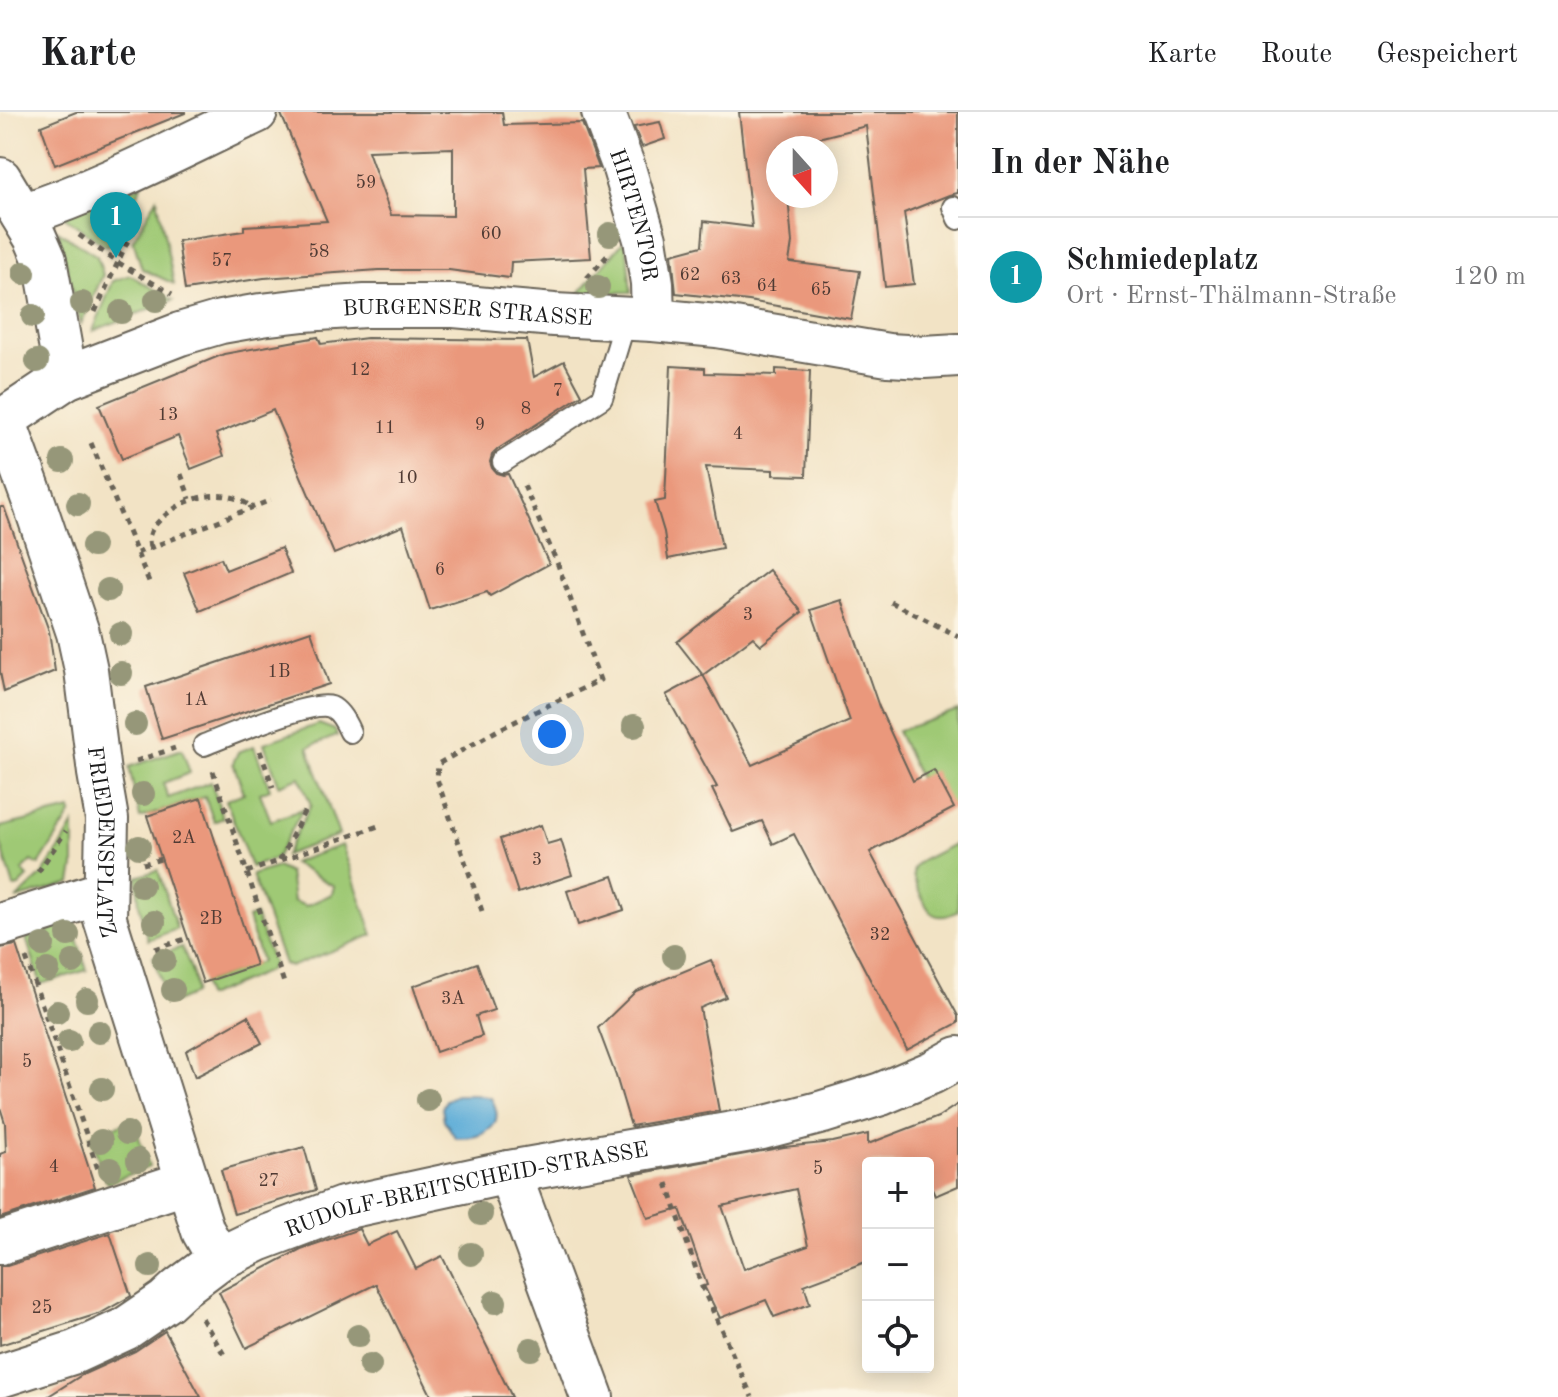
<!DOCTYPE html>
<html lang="de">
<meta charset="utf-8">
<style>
:root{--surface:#fff;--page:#f6f6f6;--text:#202124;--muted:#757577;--line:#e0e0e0;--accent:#ea580c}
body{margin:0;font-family:"Old Standard TT",serif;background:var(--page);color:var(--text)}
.controls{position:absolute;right:24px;bottom:24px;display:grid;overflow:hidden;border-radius:8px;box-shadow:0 4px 20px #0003}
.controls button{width:72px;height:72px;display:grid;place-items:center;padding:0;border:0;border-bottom:2px solid var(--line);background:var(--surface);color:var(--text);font:40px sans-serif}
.compass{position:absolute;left:766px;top:24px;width:72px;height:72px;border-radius:50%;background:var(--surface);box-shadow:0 4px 20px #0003;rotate:159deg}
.you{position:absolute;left:552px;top:622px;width:28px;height:28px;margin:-20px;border:6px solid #fff;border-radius:50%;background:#1a73e8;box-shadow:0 0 0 12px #1a73e833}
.badge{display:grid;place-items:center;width:52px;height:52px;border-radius:50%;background:var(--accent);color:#fff;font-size:26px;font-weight:700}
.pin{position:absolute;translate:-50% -66px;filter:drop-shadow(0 2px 4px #0008)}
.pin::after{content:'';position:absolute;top:42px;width:28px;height:24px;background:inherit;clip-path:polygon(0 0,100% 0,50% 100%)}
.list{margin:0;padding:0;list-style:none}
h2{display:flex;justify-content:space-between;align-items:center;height:104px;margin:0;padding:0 32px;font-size:34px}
h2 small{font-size:26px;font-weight:400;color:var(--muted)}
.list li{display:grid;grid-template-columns:52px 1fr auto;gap:24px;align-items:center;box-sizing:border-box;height:120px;padding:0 32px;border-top:2px solid var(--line)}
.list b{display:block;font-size:30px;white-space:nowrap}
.list p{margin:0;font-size:26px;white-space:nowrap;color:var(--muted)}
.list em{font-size:26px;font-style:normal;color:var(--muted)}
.icon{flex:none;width:44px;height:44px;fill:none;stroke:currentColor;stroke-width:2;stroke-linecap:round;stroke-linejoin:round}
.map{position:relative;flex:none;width:958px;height:1285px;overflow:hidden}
header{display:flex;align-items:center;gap:48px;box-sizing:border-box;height:112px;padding:0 40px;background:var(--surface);border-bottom:2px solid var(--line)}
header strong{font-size:38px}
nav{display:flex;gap:44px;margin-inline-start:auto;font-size:28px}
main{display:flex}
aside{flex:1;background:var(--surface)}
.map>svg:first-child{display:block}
.green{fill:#9fc975;stroke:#5e7248;stroke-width:2}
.water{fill:#5eadd8;stroke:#3d647a;stroke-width:2}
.building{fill:#ea987b;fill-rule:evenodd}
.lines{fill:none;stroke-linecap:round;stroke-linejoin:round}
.lane-casing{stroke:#676257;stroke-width:24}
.street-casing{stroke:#676257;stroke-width:46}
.path{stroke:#676257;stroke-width:5;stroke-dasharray:6 6;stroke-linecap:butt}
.lane{stroke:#fff;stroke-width:20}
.street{stroke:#fff;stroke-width:42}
.tree{fill:#969779}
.labels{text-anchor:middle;stroke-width:8;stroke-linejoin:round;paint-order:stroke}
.number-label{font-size:18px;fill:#503b34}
.street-label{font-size:22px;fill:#1c1c1c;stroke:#fcf5e5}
</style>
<header>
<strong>Karte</strong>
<nav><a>Karte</a><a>Route</a><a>Gespeichert</a></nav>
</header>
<main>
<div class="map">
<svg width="958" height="1285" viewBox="0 0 958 1285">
<rect width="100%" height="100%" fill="#fcf5e5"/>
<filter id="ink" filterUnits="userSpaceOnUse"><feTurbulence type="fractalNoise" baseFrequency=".0125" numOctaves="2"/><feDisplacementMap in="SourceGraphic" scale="16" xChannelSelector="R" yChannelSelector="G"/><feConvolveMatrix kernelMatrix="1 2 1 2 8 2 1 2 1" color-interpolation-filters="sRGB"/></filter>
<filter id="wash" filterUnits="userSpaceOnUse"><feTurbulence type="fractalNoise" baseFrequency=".006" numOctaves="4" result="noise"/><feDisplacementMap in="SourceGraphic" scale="32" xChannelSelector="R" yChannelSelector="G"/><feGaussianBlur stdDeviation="1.8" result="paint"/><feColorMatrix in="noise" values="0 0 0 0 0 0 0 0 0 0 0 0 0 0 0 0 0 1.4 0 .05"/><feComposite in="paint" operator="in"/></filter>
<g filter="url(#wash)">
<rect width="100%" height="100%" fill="#f2e3c5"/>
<g class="green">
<path d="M141,73L123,128L105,134L62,103Z"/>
<path d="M157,86L174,172L142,157L133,128Z"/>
<path d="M58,119L97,144L103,163L81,212Z"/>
<path d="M626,127L631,180L579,181Z"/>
<path d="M130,163L173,188L93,219L113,169Z"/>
<path d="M958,599V706L954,696L919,666L897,619Z"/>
<path d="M319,612L335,618L337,624L308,635L339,723L285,743L311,693L300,665L279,673L264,631Z"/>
<path d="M254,634L270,677L260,681L271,709L303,697L276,746L251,755L226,688L244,681L233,651L238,640Z"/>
<path d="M182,637L190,661L163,671L168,686L211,670L223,706L214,710L205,685L140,706L129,655Z"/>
<path d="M71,698L72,700L70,704L39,753L32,749L22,759L28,765L19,774L14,775L0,729V715Z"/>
<path d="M74,712V755L71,771L16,787L41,764L62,733Z"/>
<path d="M958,730V799C951,803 941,807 933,802C926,797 913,769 913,761C914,755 915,754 919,750Z"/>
<path d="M342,733L373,823L290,855L284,852L252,763L277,755L289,761L293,789L306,794L332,782L334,774L292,751Z"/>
<path d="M158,758L177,817L148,828L139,792L137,765Z"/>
<path d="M255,803L273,852L268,859L206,885L203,871L261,850L248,806Z"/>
<path d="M72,811L87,858L41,872L26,826Z"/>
<path d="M182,835C188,850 197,867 194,882L173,891L168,889L153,845Z"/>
<path d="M133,1008L149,1055L107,1071L90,1024Z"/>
</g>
<path class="water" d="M456,983H475L491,986C508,1015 482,1027 456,1026L444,1008L442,996L446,988Z"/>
<g id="blocks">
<g class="building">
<path d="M76,0H185V1L55,53L41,14Z"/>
<path d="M280,0H502L504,13L582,11L599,56L583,57L591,146L511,150L510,166L449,158H379L264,166L185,178L178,129L244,119V114L327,109ZM453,36V104L391,103L368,39Z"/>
<path d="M739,0H958V81L949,83L904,101L914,172L885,175L866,14L778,36V84H788L792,131L789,150L860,159L851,207L749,189L676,181L672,142L702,134L704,109L752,115Z"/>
<path d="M660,10L665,27L642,35L634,15Z"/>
<path d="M318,225L321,232L367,226L527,228L534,265L564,249L582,283L498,337L492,343L490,350L492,356L496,361L503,363L508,362L549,452L490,484L487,480L430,498L403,414L334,442L273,298L216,322L224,344L191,357L178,324L122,347L99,293L224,242Z"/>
<path d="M671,254L705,256V261L776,263V257L810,259L806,364L773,363V358L706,355L722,436L668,447L664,420L655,390L665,388Z"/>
<path d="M0,395H4L49,519L55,559L4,580L0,560Z"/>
<path d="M281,436L291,461L200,499L184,461L221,446L226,458Z"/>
<path d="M769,458L802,500L761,533L753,525L703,563L677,530Z"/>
<path d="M842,488L879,595L913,669L934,658L954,696L870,740L958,904V911L907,938L794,722L773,732L762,709L733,720L712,677L717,675L666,583L703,563L752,653L850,609L811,498Z"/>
<path d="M311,519L329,572L162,627L146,575Z"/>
<path d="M201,686L256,853L203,871L147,704Z"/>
<path d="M541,713L547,732L561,728L572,763L518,781L500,727Z"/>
<path d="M613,764L624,798L578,813L567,779Z"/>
<path d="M16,833L95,1075L0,1106V1042L6,1040L5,1011L0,995V836Z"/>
<path d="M711,848L726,885L700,896L719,999L631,1014L616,964L598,916L636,879Z"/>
<path d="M477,851L494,898L476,904L482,924L436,940L413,874Z"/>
<path d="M248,904L262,931L195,965L186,939Z"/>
<path d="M958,992V1074L935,1084L928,1068V1051H868V1149L804,1173L810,1192L774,1205L766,1188L720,1206L704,1174L707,1173L680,1097L648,1106L631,1063L784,1035L833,1030L868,1022V1032L938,1005ZM796,1077L808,1134L744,1157L722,1094Z"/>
<path d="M304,1035L316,1078L234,1102L221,1058Z"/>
<path d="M359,1117L367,1133L397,1119L416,1157L442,1144L512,1285H432L376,1172L246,1236L219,1180L301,1137Z"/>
<path d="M110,1121L131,1184L101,1201L0,1233V1154H7Z"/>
<path d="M165,1219L201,1285H47L82,1263L135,1239Z"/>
</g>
</g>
</g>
<g filter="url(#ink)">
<use href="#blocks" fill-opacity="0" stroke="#676257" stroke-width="2"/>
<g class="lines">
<g class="lane-casing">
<g id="lane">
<path d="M953,95L958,107"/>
<path d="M503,350L602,286L626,207"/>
<path d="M204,633C227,624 312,588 331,595C340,599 346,611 350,620"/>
</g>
</g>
<g class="street-casing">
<g id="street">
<path id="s1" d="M603,0L623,53L645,127L652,171L653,208"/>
<path d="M0,67L35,125L45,148L66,266"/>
<path d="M22,103C103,77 179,36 256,0"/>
<path id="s2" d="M4,308L35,393L78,521L86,558L99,661L107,707L105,807L203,1119L219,1147"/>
<path id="s3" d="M0,310L66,266L180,222L221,210L261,203L304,198L365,194H454L554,203L653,208L717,214L888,243L924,245L958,243"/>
<path d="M0,813L105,780"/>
<path d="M509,1060L592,1285"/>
<path d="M0,1131L188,1070"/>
<path id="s4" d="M0,1264L75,1240L125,1217L166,1189L179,1177L219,1147L258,1128L343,1096L509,1060L762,1016L823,1000L881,982L933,960L958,946"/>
</g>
</g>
<g class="path">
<path d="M79,123L117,150L172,182"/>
<path d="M587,166L607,144"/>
<path d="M95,200L141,100"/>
<path d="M91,331L150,472"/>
<path d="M181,362L190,387"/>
<path d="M150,435C147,423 152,416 160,408C183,385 225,373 251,395"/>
<path d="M137,441L271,388"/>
<path d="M891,490L958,524"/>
<path d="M260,639L273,675"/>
<path d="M136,649L175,636"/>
<path d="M213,659L284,871"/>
<path d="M280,748L306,696"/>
<path d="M143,752L161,747"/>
<path d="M38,760L66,719"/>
<path d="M247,760L381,713"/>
<path d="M482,799L437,667L438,652L498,618L600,568L558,453L522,369"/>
<path d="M155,837L188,826"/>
<path d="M26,846L99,1060"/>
<path d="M667,1071L702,1175L752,1285"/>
<path d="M202,1206L226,1246"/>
</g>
<use href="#lane" class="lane"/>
<use href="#street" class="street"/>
</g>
<g class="tree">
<circle cx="610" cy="122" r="12"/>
<circle cx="24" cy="161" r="12"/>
<circle cx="598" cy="175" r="12"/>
<circle cx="156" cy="188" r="12"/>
<circle cx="82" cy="191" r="12"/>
<circle cx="121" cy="200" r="12"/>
<circle cx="33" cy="204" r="12"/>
<circle cx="37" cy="249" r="12"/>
<circle cx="62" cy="349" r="12"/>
<circle cx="78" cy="392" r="12"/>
<circle cx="93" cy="434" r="12"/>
<circle cx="108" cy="478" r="12"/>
<circle cx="121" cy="522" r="12"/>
<circle cx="121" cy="561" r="12"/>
<circle cx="135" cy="612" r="12"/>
<circle cx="634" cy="614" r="12"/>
<circle cx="143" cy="682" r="12"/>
<circle cx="139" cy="735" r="12"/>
<circle cx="142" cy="774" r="12"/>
<circle cx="154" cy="810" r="12"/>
<circle cx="68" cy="823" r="12"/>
<circle cx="43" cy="833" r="12"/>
<circle cx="674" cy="844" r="12"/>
<circle cx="164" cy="848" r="12"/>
<circle cx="73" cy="850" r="12"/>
<circle cx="48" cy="858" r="12"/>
<circle cx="173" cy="878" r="12"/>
<circle cx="87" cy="888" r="12"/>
<circle cx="57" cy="900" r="12"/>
<circle cx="99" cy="920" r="12"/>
<circle cx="69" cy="929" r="12"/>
<circle cx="102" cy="977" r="12"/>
<circle cx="428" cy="988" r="12"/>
<circle cx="127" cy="1021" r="12"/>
<circle cx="101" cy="1029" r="12"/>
<circle cx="138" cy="1048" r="12"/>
<circle cx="110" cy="1057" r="12"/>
<circle cx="481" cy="1102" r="12"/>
<circle cx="471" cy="1142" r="12"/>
<circle cx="150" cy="1154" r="12"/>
<circle cx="495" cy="1190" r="12"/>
<circle cx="358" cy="1224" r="12"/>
<circle cx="531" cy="1237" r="12"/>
<circle cx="370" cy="1253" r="12"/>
</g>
</g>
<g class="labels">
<g class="number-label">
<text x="366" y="76">59</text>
<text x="491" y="127">60</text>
<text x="319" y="145">58</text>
<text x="222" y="154">57</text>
<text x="690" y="168">62</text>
<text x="731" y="172">63</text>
<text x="767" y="179">64</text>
<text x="821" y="183">65</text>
<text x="360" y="263">12</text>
<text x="558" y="284">7</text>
<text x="526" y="302">8</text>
<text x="168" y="308">13</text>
<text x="480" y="318">9</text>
<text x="385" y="321">11</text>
<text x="738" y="327">4</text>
<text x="407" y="371">10</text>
<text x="440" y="463">6</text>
<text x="748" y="508">3</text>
<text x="279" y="565">1B</text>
<text x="196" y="593">1A</text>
<text x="184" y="731">2A</text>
<text x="537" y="753">3</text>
<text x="211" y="812">2B</text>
<text x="880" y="828">32</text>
<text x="453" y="892">3A</text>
<text x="27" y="955">5</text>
<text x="54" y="1060">4</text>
<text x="818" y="1062">5</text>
<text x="269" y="1074">27</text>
<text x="42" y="1201">25</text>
</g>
<g class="street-label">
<text dy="8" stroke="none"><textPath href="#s1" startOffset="108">HIRTENTOR</textPath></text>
<text dy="8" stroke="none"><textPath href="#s3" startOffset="492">BURGENSER STRASSE</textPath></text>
<text dy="8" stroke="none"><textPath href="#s2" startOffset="436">FRIEDENSPLATZ</textPath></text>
<text dy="8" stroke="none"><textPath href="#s4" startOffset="510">RUDOLF-BREITSCHEID-STRASSE</textPath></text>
</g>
</g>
</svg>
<div class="controls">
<button>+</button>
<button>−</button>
<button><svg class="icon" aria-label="locate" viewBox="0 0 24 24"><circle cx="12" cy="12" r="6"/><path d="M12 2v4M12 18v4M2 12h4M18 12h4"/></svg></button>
</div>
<svg class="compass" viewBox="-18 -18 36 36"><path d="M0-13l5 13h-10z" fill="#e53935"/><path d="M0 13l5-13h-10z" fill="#757577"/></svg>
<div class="you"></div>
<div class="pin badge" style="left:116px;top:146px;background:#0f9aa8">1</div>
</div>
<aside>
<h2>In der Nähe<small></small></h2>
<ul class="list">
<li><span class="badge" style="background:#0f9aa8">1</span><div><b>Schmiedeplatz</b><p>Ort · Ernst-Thälmann-Straße</p></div><em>120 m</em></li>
</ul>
</aside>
</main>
